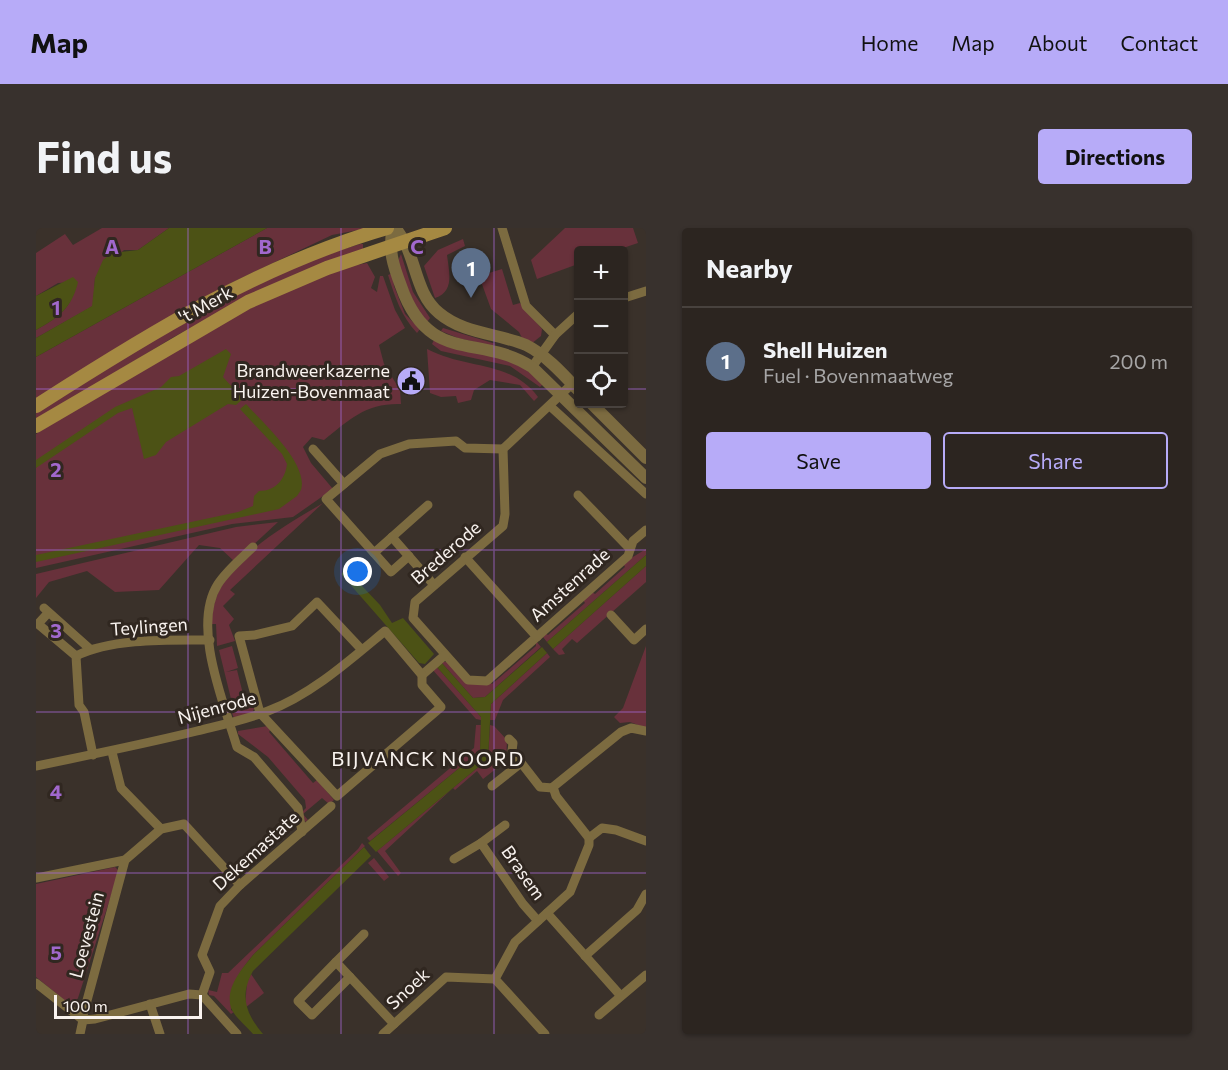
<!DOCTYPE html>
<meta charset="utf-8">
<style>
:root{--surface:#2c2520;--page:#38312d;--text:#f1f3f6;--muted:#a6a5a5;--line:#48423e;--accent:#b7abf8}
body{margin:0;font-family:Commissioner,sans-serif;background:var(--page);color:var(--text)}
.controls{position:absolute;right:18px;top:18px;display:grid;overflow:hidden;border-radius:6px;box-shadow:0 2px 4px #0004}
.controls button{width:54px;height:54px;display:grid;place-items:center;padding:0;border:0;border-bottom:2px solid var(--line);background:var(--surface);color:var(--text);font:30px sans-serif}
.scale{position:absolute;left:18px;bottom:15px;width:148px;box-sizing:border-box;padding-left:6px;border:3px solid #f9f3ef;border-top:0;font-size:16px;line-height:21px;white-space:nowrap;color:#f9f3ef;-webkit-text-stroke:4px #302720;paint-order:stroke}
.you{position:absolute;left:322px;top:344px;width:21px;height:21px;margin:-15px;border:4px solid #fff;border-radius:50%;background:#1a73e8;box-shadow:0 0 0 9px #1a73e833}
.badge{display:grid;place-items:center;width:39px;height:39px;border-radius:50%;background:var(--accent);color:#fff;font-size:20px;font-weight:700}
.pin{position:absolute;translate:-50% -50px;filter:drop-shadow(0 2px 3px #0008)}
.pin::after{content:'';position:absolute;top:32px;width:21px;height:18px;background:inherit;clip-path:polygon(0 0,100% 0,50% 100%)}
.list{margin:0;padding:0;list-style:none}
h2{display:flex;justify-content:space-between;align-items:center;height:78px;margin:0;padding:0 24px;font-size:26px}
h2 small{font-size:20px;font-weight:400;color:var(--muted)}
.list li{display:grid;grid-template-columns:39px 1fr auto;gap:18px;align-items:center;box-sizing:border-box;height:108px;padding:0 24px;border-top:2px solid var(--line)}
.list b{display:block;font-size:22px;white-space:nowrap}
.list p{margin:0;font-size:20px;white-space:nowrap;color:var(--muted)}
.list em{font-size:20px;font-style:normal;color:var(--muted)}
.actions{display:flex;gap:12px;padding:18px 24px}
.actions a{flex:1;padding:14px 0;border:2px solid var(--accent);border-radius:6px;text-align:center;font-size:21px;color:var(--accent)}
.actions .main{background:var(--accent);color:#111}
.icon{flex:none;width:33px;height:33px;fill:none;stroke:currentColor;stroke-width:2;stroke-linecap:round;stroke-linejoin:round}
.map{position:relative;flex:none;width:610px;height:806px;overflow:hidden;border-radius:6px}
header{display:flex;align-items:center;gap:36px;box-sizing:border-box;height:84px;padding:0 30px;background:var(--accent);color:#111}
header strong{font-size:28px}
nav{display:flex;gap:33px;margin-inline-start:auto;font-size:21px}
.intro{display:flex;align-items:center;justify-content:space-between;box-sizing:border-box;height:144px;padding:0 36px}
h1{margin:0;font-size:42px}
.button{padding:15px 27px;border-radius:6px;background:var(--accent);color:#111;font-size:21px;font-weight:700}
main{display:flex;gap:36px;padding:0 36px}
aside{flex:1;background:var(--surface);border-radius:6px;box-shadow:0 2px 4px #0004}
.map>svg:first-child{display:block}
.green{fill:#68313b}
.water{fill:#4c5215}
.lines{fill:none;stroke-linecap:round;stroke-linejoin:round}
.minor{stroke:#7c6b40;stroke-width:9}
.tertiary{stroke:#7c6b40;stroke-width:12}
.secondary{stroke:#a58942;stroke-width:14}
.grid{fill:none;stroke:#a168cd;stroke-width:1.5;stroke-opacity:0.55}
.labels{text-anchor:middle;stroke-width:6;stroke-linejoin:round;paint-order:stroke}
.street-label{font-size:18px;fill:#f9f3ef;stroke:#302720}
.poi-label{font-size:18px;fill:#f9f3ef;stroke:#302720;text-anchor:end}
.neighbourhood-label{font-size:20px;letter-spacing:1.5px;fill:#f9f3ef;stroke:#302720}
.grid-label{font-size:20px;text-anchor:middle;font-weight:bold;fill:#a168cd;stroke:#302720;stroke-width:6;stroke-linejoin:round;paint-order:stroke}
</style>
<header>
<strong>Map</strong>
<nav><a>Home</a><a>Map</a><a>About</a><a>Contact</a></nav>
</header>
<div class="intro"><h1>Find us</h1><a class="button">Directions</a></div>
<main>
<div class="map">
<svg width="610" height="806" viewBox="0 0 610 806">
<rect width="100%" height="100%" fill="#3a312a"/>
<g class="green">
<path d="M66,0H133L102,22H88L59,50L57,78L0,110V102C22,90 36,80 41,54L22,55L0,68V25L29,6L37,17Z"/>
<path d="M231,0H333L296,7L195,55L0,172V129Z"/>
<path d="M529,0H597L602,15L581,22H542V36L501,51L495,32Z"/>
<path d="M427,11L429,18L411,27C413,44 419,63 399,70L388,38L402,22Z"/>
<path d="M324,16H327V22L218,65L136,110L0,193V183C105,120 206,51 324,16Z"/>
<path d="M365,26L377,64L394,90L391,94L383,87L361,35Z"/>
<path d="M331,35L339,49L335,60L341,64L344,48H347L359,82L369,100L343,117L348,136L364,162L365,176C330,175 314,191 288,212L276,209L267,219L275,235L297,261L257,289L196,296L0,340V206C77,153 160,103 246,66C274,53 300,40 331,35Z"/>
<path d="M466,41L477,77L484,75L506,101L505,108L495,116L487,112L483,104L455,81L443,48Z"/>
<path d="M357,45L358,58L369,86L384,101L381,105C365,88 359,69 352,47Z"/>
<path d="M407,100L460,116L455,118L422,110L405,103Z"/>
<path d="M398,112C421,125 448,123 472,132C486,137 496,146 508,155L504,159L474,138L405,123L396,116Z"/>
<path d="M391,121C431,142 475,132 502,169L498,173L484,157L454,152L438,162L435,172L422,175L420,168L405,169L394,165Z"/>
<path d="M287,275L194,362L199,366L187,378L198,391L193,397L199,413L181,418L180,396H176C174,338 244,301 287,275Z"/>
<path d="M242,294L199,334L184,320L163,317L123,362L79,364L51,343L13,354L0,370V346L200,299Z"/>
<path d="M610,321V327L511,414L507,409L509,405L512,407L549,375L547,372L556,364L559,366L589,339L587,335Z"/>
<path d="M610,338V354L541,415L536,411L526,421L529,426L523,427L517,421Z"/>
<path d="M500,413L505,419L449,469L437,470L405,434H412L431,455L450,457L454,454L456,456L500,418Z"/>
<path d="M196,418L202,440L190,444L201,442L209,474L216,472L218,481L216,485L198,490L193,478L196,475L183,422Z"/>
<path d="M610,418V500L594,494L584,495L578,489L587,480Z"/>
<path d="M511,425L514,429L467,472L459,492H454L455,476Z"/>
<path d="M400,438L445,489V492L440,491L396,441Z"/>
<path d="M440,497H445L444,523L334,613L331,610L438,520Z"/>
<path d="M454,497L458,498L471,512L470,533L447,551L441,543L419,562L417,560L349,623L365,645L362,648L341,623L452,531Z"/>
<path d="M232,498L235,501L233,504L277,555L281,552L298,572L293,576L286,570L267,586L272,592L269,594L266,584L270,580L269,572L232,529L202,506V503Z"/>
<path d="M326,615L329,618L217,727C200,748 197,755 195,782L198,784L195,786L178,768L173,767L172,762L181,764L186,745H192L322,621Z"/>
<path d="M338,630L353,649L348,653L332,635Z"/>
<path d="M79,639L83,643L42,770L37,779L0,749V656Z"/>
<path d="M215,746L228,765L209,780L211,753Z"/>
</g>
<g class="water">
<path d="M133,0H231L0,129V110L56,78L59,50L67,32L76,25L102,22Z"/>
<path d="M37,49L42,54C36,80 22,90 0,102V68Z"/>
<path d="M190,121L195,126L187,149L207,171L200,177L192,176L130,214L120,227L108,231L96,180L82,185L0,240V232L79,179L125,159L135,149L143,148Z"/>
<path d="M210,176C227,195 273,236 265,262L261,268L243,281L0,334V327L202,284L217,278L218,268L223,263C239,263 249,252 251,236L246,226L204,181Z"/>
<path d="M610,327V338L517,421L511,414Z"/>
<path d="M310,341L344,377L356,395L367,390L398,426L389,436L383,435L305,346Z"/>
<path d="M506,419L511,425L455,476L452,531L340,624L332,615L444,523L445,489L400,438L405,434L437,470L449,469Z"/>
<path d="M328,619L335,628L217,743C203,768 210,786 227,806H217C211,799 198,788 195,780C189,760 205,742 217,727Z"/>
</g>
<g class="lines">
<g class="minor">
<path d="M466,0L490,78L519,107"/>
<path d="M588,70L610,63"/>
<path d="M496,139L519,107L542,86"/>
<path d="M536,156L467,221L469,286L467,298L379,374L377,390L432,452L451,453L592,328L597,313L610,302"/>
<path d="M515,179L610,266"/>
<path d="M277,221L308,256"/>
<path d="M542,267L594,321"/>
<path d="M392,277L338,325L290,271L344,226L373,216L420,213L429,220L467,221"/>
<path d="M356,309L398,357"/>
<path d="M217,319C206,330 191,342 182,356C155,398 188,475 201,519L218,529L262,580L266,604"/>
<path d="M338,325L355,344L373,328"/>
<path d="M429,329L501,409"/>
<path d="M8,380L54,421"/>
<path d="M12,385L2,396L40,428L43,477L48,484L57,527"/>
<path d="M575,387L598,412L610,401"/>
<path d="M40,428C76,410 133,412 174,412"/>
<path d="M386,447L409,427"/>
<path d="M473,511L477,515L476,523L504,559L517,560"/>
<path d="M76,524L85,560L125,601"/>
<path d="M0,538C54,527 108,516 161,503C185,497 209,492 232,483C275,467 314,432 349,403L386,447V457L405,479L301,568L224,485L203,408L219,407L256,398L281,374L326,422"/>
<path d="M456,558L485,535"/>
<path d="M553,610L566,600L580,602L610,613"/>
<path d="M445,615L469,597"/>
<path d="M418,631L445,615L487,676L502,693"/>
<path d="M0,650L89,632L125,601L148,596L204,657"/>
<path d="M511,685L584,767"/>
<path d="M328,706L300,734L358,796"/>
<path d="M549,728L601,682L610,666"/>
<path d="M300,734L262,773L276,787L314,749"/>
<path d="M0,755L47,792L59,791L153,766L166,767L201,806"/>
<path d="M166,767L174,744L166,727L184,678L204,657L295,578"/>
<path d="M114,776L124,806"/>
<path d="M563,787L610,747"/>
<path d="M46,791L89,632"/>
<path d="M44,806L47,792"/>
<path d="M347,806L410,749L459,751"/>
<path d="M509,806L459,751L479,714L534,664L553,617V610L520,568L517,559L585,504L595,500L610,503"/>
</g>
<g class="tertiary">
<path d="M357,0C352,22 357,37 365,58C393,138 443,105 496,139L610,250"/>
<path d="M359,0C381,24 377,64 403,85C428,106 461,105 490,117C510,127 527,146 542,162"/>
<path d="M556,176L610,230"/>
</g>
<g class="secondary">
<path d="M0,178C111,107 223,37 351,0"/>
<path d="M0,198L212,74L291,40L409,0"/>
</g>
</g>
<path class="grid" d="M152,0V806M305,0V806M458,0V806M0,161H542M588,161H610M0,322H610M0,484H610M0,645H610"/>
<defs>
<g id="civic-disc" transform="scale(1.5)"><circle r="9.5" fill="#b7abf8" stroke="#302720"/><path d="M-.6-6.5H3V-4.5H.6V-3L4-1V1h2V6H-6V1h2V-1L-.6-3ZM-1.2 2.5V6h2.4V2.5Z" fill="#111"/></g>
</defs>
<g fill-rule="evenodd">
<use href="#civic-disc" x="375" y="153"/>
</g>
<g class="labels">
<g class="street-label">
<text transform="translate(170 77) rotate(-29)" y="6">'t Merk</text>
<text transform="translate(410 325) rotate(-41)" y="6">Brederode</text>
<text transform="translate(534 357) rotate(-42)" y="6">Amstenrade</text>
<text transform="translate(113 399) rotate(-4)" y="6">Teylingen</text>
<text transform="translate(181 480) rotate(-15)" y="6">Nijenrode</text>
<text transform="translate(220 623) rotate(-42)" y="6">Dekemastate</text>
<text transform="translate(487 645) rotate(55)" y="6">Brasem</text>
<text transform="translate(51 707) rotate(-75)" y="6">Loevestein</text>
<text transform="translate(372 761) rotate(-43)" y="6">Snoek</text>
</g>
<g class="poi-label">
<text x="354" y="149">Brandweerkazerne<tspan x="354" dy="21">Huizen-Bovenmaat</tspan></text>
</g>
<g class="neighbourhood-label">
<text x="392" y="538">BIJVANCK NOORD</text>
</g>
</g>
<g class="grid-label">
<text x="76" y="26">A</text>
<text x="229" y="26">B</text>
<text x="381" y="26">C</text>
<text x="20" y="87">1</text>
<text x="20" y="249">2</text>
<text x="20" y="410">3</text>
<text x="20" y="571">4</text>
<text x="20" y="732">5</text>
</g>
</svg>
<div class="controls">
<button>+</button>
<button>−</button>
<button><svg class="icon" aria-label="locate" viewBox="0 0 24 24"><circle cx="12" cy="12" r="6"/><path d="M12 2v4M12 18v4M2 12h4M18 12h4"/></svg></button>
</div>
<div class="scale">100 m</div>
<div class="you"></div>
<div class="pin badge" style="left:435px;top:70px;background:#5c6f8a">1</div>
</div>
<aside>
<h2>Nearby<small></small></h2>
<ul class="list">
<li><span class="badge" style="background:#5c6f8a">1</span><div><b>Shell Huizen</b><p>Fuel · Bovenmaatweg</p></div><em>200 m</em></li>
</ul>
<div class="actions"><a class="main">Save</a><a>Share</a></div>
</aside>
</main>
